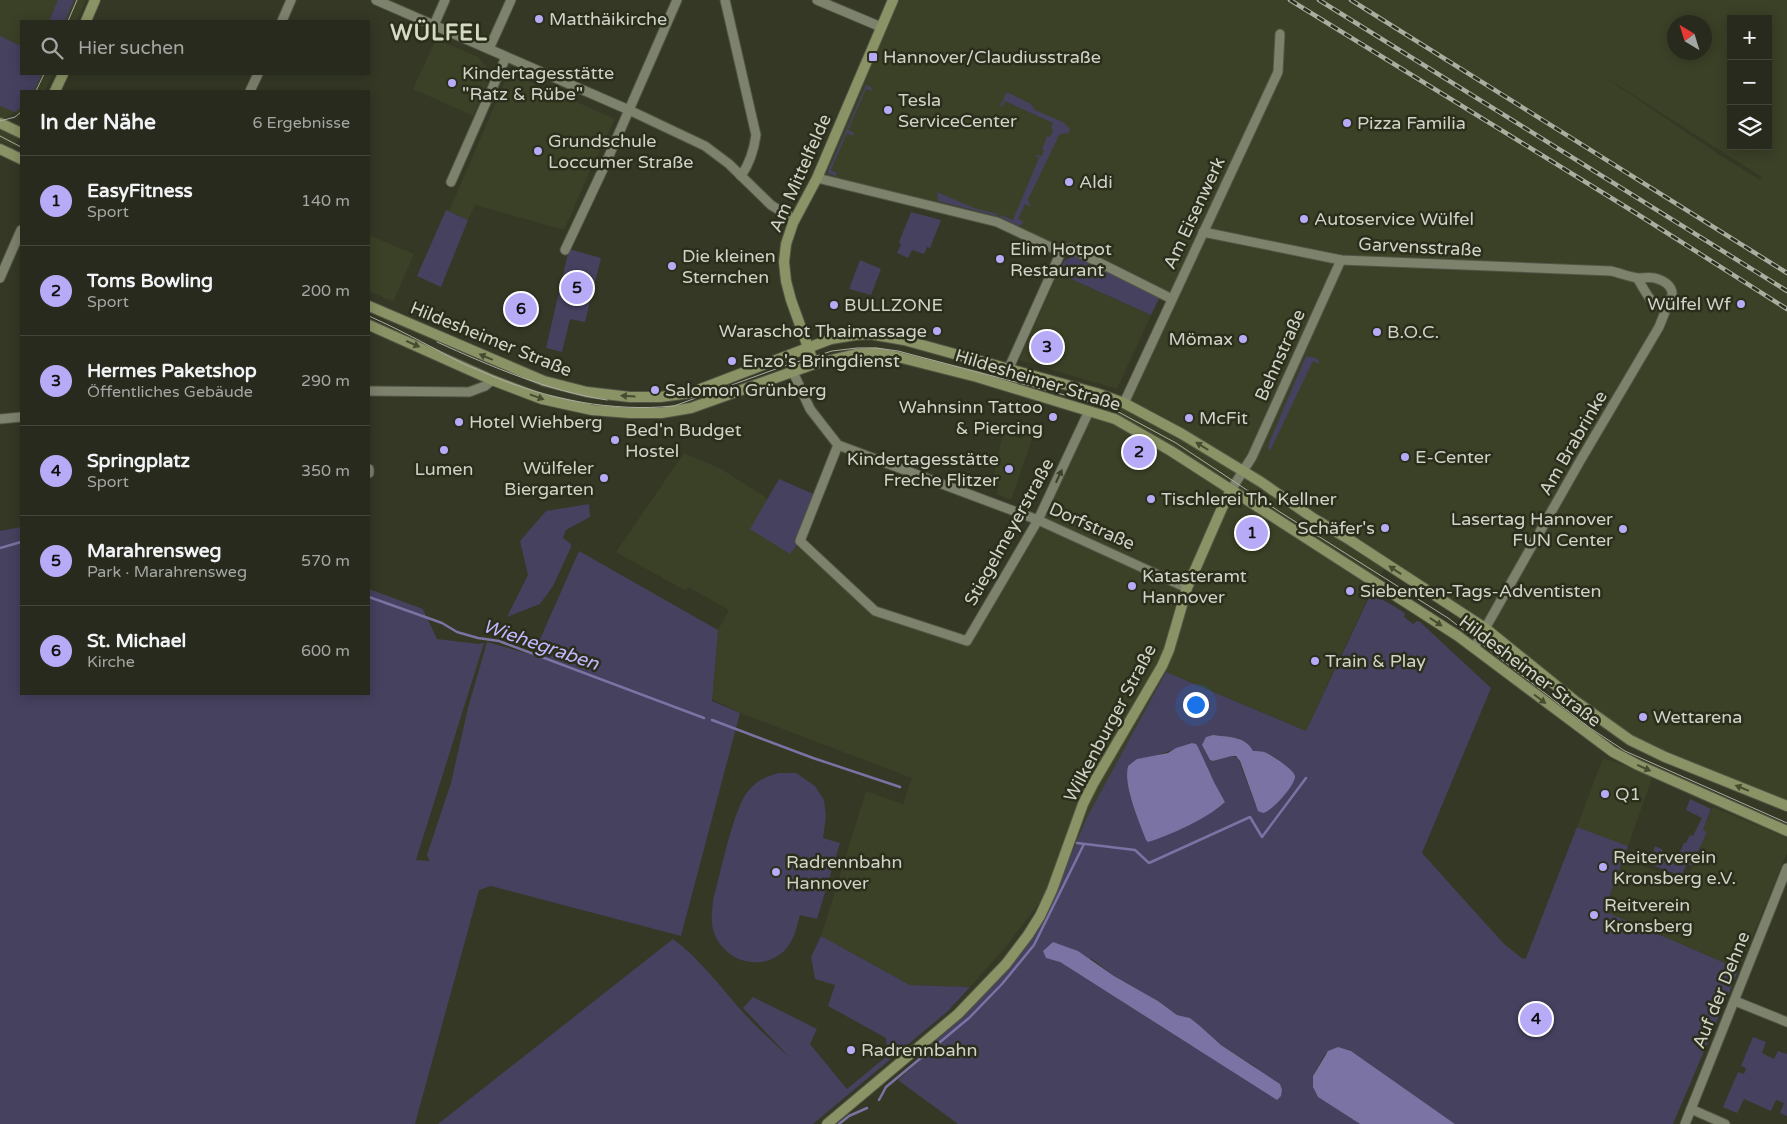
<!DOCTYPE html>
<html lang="de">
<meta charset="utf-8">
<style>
:root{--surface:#272a1c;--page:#2f3225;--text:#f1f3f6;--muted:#a4a7a3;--line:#43463b;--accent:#b7abf8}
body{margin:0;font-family:"Varela Round",sans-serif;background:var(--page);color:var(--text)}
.controls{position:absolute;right:15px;top:15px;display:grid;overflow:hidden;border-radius:0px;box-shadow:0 2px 12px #0003}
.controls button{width:45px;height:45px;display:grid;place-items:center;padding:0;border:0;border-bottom:1px solid var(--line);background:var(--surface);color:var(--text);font:25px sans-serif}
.compass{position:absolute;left:1667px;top:15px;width:45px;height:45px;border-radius:50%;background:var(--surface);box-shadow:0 2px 12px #0003;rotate:322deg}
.you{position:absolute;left:1195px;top:704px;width:18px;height:18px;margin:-12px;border:4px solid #fff;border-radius:50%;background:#1a73e8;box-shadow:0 0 0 8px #1a73e833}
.badge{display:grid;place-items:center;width:32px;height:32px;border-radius:50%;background:var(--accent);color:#111;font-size:16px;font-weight:700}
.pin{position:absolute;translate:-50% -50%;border:2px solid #fff;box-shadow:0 1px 5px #0006}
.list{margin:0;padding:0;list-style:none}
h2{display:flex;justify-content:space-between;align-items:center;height:65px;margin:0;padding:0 20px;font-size:21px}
h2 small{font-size:16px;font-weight:400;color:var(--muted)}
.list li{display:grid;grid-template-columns:32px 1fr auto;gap:15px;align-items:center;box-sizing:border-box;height:90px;padding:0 20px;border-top:1px solid var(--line)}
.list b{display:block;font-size:19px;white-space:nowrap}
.list p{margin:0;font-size:16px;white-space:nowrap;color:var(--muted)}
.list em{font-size:16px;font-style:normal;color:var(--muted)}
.icon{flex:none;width:28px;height:28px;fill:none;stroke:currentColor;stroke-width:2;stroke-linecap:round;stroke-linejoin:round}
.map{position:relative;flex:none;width:1787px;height:1124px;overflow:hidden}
.search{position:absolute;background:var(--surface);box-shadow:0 2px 12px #0003;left:20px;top:20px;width:350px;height:55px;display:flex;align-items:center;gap:12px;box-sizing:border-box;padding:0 18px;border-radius:0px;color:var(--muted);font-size:19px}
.panel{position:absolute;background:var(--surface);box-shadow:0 2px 12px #0003;left:20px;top:90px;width:350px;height:605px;border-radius:0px}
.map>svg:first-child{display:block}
.built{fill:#3b4127;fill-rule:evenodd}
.green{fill:#45415f;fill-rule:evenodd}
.water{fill:#7a73a3}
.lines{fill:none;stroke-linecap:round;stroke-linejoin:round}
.stream{stroke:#7a73a3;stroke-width:2.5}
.street-casing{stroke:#525545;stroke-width:11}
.secondary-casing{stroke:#525545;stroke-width:12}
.street{stroke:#7d826d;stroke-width:9}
.secondary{stroke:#8a9365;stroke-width:10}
.tram{stroke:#aaada0;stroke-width:1}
.rail-casing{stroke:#aaada0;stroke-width:4.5}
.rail{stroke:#2a2e1b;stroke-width:2.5;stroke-dasharray:8;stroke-linecap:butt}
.oneway{fill:#474c31}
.oneway2{fill:#3b3f2b}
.poi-dot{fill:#b7abf8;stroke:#2a2e1b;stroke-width:2}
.labels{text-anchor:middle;stroke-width:5;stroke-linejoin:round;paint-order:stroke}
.poi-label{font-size:18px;fill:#d0d3c7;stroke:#2a2e1b;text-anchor:start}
.street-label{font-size:18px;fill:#d0d3c7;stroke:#2a2e1b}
.water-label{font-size:19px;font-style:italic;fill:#c1b6fe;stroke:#2a2e1b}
.district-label{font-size:22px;font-weight:bold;letter-spacing:1px;fill:#d5dac3;stroke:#2a2e1b}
</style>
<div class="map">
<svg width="1787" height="1124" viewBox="0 0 1787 1124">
<rect width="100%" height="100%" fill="#343825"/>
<g class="built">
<path d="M0,0H86L77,21H21V74H53L45,91H21V115L15,112L4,119L0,117Z"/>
<path d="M893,0H1787V806L1665,757L1574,700L1389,563L1375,582L1306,731L1166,672L1086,819L1066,867L1005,948L970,987L910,985L821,936L866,791L903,804L912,778L740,713L712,699L718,630L729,610L688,587L686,591L616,552L684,453L721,469L765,497L798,544L874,613L964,642L1037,517L1088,411L1115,419L1172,299L1070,248L1061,252L1023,233L817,178ZM1731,19H1768V146H1731ZM1674,22H1704V52H1674ZM1594,70L1762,177L1760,180L1717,153Z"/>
<path d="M436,39L478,57L491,72L490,77L473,116L413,89Z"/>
<path d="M509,72L615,119L595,160L564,230L475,205L468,220L449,211Z"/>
<path d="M0,128L19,137L15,146H11L0,141Z"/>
<path d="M369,235L414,254L393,302L369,291Z"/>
<path d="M1058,273L1151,315L1117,389L1019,360Z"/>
<path d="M1003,433L1022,439L1024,434L1032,437V439L1011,500L996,494L999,485L992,483Z"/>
<path d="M1603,758L1653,775L1628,846L1577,827Z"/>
<path d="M1713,807L1787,838V853L1739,969L1604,911L1624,859L1686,882L1707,833L1703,830Z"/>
</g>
<g class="green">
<path d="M58,0H74L65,21H49Z"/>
<path d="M0,36L21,46V74H42L34,91H21V107L15,112L0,106Z"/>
<path d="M866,85L871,87L872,91L866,89L848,130L854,133L853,136L847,133L831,170L837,173L836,176L829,174L828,171Z"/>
<path d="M1007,92L1031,104L1035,110L1063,122L1070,129L1068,134L1064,133L1059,135L1028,200L1031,207L1025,204L1018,219L1024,222L1019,226L1000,217L1001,215L1013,220L1039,158L1034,155L1042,156L1044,150L1042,149L1047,136L1050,137L1053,130L1051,128L1053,123L1005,101L1002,107L1000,106Z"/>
<path d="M937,192L974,208L998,214L997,216L938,201Z"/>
<path d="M446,210L468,220L441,287L417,276Z"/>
<path d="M911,212L941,220L930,248L927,247L924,254L912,250L908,258L897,253L901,244L899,242Z"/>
<path d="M569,249L601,258L585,322L570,319L562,352L546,348Z"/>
<path d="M1076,254L1160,296L1151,315L1058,273L1064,261Z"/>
<path d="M860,260L881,269L871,295L849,289Z"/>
<path d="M1306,356L1318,359L1320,364L1313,361L1270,451L1268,448L1269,443Z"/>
<path d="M779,479L818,496L800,541L790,554L750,529Z"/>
<path d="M589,504L590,517L566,530L563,538L571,544V547L553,586L540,604L507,617L528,575L520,541L546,511Z"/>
<path d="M21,527V694H369V589L423,609L437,639L479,644L484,643L416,860L430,861L427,855L451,783L468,708L487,642L533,655L579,551L718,630L712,701L740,713L681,936L491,886L479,890L415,1124H0V531Z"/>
<path d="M1371,593L1402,611L1405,614L1404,617L1413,624L1417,621L1420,622L1491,688L1422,853L1504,944L1523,959L1526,958L1577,827L1628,846L1604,911L1739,969L1673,1124H1455L1351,1051C1325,1043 1325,1056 1313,1076L1318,1097L1360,1124H958L898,1080L920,1060L914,1052L1006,964L1066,867L1086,819L1166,672L1306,731ZM1213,735C1227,737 1247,736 1253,751C1270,750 1284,763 1295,775L1256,806L1238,758L1232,756L1213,761L1210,760L1202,745ZM1192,743L1225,802L1216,810L1140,822C1133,809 1124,780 1128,766ZM1092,959L1114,976L1158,1001L1177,1015L1190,1018L1200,1026L1221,1045L1257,1068L1192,1046L1060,962Z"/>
<path d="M779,773H796L815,786L824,800L826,816L823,838L840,843L817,919L800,915C797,926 794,941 785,950C763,972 727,963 715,935C710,925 712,911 713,900C720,876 734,805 749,790C758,780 767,776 779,773Z"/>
<path d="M1690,799L1711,809L1703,830L1707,832L1692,866L1687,864L1681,876L1649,864L1655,846L1662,849V851L1665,853V855L1677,858L1684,843H1686L1690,835L1693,836L1702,818L1686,810Z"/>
<path d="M821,936L910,985L970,987L948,1011L813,1124H438L673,939C699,958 719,985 740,1009C755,1026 773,1042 790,1058L743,1008L753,997L817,1029L810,1044L847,1089L887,1056L886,1038L828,1006L835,985L815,979L811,957Z"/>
<path d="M1753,1037L1766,1042L1762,1053L1774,1059L1778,1051L1787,1054V1116L1780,1113L1784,1103L1776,1100L1771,1111L1744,1099L1737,1113L1723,1107L1738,1072L1744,1074L1746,1068L1741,1066Z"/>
</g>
<g class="water">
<path d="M1213,735C1228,737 1246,736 1253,751C1257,751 1261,751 1264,752C1271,754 1294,770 1295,776C1296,785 1271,812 1263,813L1258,811L1240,761L1236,756H1232L1213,761L1210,760L1202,745L1206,737Z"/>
<path d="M1192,743L1196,744L1198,747L1214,782L1225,802C1210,817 1169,836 1148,842L1146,840C1139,821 1123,786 1128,766L1137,759L1168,753L1176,748Z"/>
<path d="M1053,942L1078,951L1114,976L1158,1001L1177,1015L1190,1018L1200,1026L1221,1045L1280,1084L1282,1090L1281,1096L1277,1100L1060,962L1046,958L1043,951Z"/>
<path d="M1338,1047L1351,1051L1455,1124H1360L1318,1097L1313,1087V1076L1328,1051Z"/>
</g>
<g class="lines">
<g class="stream">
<path d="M0,548L21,542"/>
<path d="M369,597L442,623L457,632L478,638L499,641L704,718"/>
<path d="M712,720L813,758L900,787"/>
<path d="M1077,843L1135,850L1149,863L1250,817L1262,837L1306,778"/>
<path d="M879,1100L886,1087L969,1018L1002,984L1034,945L1084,844"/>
<path d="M839,1124L849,1116L867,1108"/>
</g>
<g class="street-casing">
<g id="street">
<path d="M376,0L629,110L705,146L729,164L771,205L795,220"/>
<path d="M725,0L756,135C754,150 750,163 741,176"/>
<path d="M817,0L881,27"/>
<path d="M282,21L291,0"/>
<path d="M434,25L445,0"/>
<path d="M489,49L511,0"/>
<path d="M250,91L258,74"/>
<path d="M817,178L997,222L1061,252L1070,248L1172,299"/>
<path d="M451,182L506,57"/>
<path d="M1203,232L1341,260L1611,271C1620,273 1629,277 1638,278C1645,278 1651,276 1658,279C1686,289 1666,315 1652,301C1646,295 1642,285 1637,278"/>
<path d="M565,250L605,165L677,0"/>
<path d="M0,278L21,230"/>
<path d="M1008,370L1061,252"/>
<path d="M793,372L810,409L838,445L1038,520L1187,588"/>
<path d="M369,391L469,392L485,386L492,380"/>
<path d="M1124,403L1278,72L1280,34"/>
<path d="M0,419L21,417"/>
<path d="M838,445L800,541L875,611L967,641L1038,520L1089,411"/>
<path d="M369,469V473"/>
<path d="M1231,490L1252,457L1341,260"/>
<path d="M1474,648L1580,461L1659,327L1665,312L1664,305"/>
<path d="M1735,1001L1787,1022"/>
<path d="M1691,1109L1725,1124"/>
<path d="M1685,1124L1787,868"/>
</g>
</g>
<g class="secondary-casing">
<g id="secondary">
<path d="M86,21L95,0"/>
<path d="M55,91L63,74"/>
<path d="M0,123L21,133"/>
<path d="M0,149L21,159"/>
<path d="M369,306L544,381L587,392L630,397H660L690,393L831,339L855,335L870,334L904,340L1096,393L1124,403L1182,434L1261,482L1313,518L1350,540L1485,628L1574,700L1630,740L1665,757L1787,806"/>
<path d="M369,325L492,380L542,399L592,410L630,413H661L691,408L814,364L856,354L875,353L898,357L977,377L1115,419L1171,451L1458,636L1613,752L1638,765L1787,831"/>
<path d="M814,364L791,300L786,281L784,262L786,244L793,223L817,178L893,0"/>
<path d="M827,1124L958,1014L1006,964L1028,935L1040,916L1052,890L1083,804L1093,784L1162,666L1169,650L1187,588L1222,508L1231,490"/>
</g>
</g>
<use href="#street" class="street"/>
<use href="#secondary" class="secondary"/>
<g class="tram">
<path d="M68,21L77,0"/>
<path d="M36,91L44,74"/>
<path d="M0,121L15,117L21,112"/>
<path d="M0,136L21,147"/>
<path d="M369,316C398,329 426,344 454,359C466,366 480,370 492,376C551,400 611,412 674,406L784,366L832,351L857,348H876L898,351L1087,401L1113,409L1176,443L1280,512L1448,618L1590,728L1625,751L1787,823"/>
<path d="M437,342C492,367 548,391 607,400"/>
</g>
<g class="rail-casing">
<g id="rail">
<path d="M1290,0L1634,212L1787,309"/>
<path d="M1319,0L1787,291"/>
<path d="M1351,0L1787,273"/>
</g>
</g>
<use href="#rail" class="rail"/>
</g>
<defs><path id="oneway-solid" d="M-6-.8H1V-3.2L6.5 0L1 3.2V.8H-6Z" transform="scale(1.25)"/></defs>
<g class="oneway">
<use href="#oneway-solid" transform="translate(413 344) rotate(24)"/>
<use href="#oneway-solid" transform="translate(486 357) rotate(-157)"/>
<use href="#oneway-solid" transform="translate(628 396) rotate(-176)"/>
<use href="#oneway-solid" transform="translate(537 397) rotate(19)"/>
<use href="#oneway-solid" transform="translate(1202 446) rotate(-148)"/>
<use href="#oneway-solid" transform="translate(1395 570) rotate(-146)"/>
<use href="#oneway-solid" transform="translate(1436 622) rotate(33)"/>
<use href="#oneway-solid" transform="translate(1540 699) rotate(37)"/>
<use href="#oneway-solid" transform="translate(1644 768) rotate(24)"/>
<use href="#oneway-solid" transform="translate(1742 788) rotate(-158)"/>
</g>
<use class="oneway2" href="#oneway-solid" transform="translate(1059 476) rotate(-65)"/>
<g class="poi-dot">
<circle cx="539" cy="19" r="5"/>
<rect x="868" y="52" width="10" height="10" rx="2.5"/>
<circle cx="452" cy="83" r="5"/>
<circle cx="888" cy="110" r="5"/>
<circle cx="1347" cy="123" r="5"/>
<circle cx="538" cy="151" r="5"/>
<circle cx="1069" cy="182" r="5"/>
<circle cx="1304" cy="219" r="5"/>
<circle cx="1000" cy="259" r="5"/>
<circle cx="672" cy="266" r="5"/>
<circle cx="1741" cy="304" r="5"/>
<circle cx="834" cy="305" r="5"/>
<circle cx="937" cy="331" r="5"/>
<circle cx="1377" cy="332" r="5"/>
<circle cx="1243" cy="339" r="5"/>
<circle cx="732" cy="361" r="5"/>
<circle cx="655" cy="390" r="5"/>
<circle cx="1053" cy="417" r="5"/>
<circle cx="1189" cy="418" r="5"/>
<circle cx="459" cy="422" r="5"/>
<circle cx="615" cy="440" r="5"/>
<circle cx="444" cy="450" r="5"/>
<circle cx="1405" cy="457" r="5"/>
<circle cx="1009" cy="469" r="5"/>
<circle cx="604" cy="478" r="5"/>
<circle cx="1151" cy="499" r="5"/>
<circle cx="1385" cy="528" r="5"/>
<circle cx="1623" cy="529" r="5"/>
<circle cx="1132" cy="586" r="5"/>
<circle cx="1350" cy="591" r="5"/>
<circle cx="1315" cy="661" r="5"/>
<circle cx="1643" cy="717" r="5"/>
<circle cx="1605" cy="794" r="5"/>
<circle cx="1603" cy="867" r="5"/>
<circle cx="776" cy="872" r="5"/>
<circle cx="1594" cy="915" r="5"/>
<circle cx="851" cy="1050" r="5"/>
</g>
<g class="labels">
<g class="poi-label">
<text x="549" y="25">Matthäikirche</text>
<text x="883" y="63">Hannover/Claudiusstraße</text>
<text x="462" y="79">Kindertagesstätte<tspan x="462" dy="21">"Ratz &amp; Rübe"</tspan></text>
<text x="898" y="106">Tesla<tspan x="898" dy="21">ServiceCenter</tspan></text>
<text x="1357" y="129">Pizza Familia</text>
<text x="548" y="147">Grundschule<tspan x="548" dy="21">Loccumer Straße</tspan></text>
<text x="1079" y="188">Aldi</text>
<text x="1314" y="225">Autoservice Wülfel</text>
<text x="1010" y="255">Elim Hotpot<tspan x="1010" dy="21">Restaurant</tspan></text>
<text x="682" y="262">Die kleinen<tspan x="682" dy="21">Sternchen</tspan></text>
<text x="1731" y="310" text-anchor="end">Wülfel Wf</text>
<text x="844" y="311">BULLZONE</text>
<text x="927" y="337" text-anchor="end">Waraschot Thaimassage</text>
<text x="1387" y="338">B.O.C.</text>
<text x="1233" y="345" text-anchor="end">Mömax</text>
<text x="742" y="367">Enzo's Bringdienst</text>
<text x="665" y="396">Salomon Grünberg</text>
<text x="1043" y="413" text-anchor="end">Wahnsinn Tattoo<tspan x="1043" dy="21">&amp; Piercing</tspan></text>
<text x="1199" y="424">McFit</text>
<text x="469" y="428">Hotel Wiehberg</text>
<text x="625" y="436">Bed'n Budget<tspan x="625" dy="21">Hostel</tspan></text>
<text x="1415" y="463">E-Center</text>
<text x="999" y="465" text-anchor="end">Kindertagesstätte<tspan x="999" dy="21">Freche Flitzer</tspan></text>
<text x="594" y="474" text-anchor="end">Wülfeler<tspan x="594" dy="21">Biergarten</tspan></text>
<text x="444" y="475" text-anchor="middle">Lumen</text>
<text x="1161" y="505">Tischlerei Th. Kellner</text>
<text x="1613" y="525" text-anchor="end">Lasertag Hannover<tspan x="1613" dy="21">FUN Center</tspan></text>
<text x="1375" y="534" text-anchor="end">Schäfer's</text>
<text x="1142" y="582">Katasteramt<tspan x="1142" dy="21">Hannover</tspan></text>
<text x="1360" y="597">Siebenten-Tags-Adventisten</text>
<text x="1325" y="667">Train &amp; Play</text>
<text x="1653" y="723">Wettarena</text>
<text x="1615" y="800">Q1</text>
<text x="1613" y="863">Reiterverein<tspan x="1613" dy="21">Kronsberg e.V.</tspan></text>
<text x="786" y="868">Radrennbahn<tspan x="786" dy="21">Hannover</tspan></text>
<text x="1604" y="911">Reitverein<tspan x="1604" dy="21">Kronsberg</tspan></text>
<text x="861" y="1056">Radrennbahn</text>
</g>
<g class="street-label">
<text transform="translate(800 173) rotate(-66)" y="6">Am Mittelfelde</text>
<text transform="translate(1194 213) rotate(-65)" y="6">Am Eisenwerk</text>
<text transform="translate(1420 247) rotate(3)" y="6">Garvensstraße</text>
<text transform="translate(491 339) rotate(22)" y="6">Hildesheimer Straße</text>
<text transform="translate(1280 355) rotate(-66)" y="6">Behnstraße</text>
<text transform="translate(1038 380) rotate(17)" y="6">Hildesheimer Straße</text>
<text transform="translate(1573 443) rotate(-60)" y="6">Am Brabrinke</text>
<text transform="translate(1092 526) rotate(24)" y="6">Dorfstraße</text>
<text transform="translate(1009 532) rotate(-61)" y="6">Stiegelmeyerstraße</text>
<text transform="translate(1530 671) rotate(37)" y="6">Hildesheimer Straße</text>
<text transform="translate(1110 723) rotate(-62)" y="6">Wilkenburger Straße</text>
<text transform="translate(1721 990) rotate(-68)" y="6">Auf der Dehne</text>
</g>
<g class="water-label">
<text transform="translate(541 644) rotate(19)" y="7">Wiehegraben</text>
</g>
<g class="district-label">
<text x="439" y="40">WÜLFEL</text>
</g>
</g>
</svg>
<div class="controls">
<button>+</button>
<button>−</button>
<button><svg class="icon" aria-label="layers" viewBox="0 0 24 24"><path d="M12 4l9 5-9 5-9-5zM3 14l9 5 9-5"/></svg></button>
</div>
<svg class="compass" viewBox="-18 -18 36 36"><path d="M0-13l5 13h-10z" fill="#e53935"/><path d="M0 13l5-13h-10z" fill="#a4a7a3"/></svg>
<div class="you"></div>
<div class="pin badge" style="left:1252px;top:533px">1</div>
<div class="pin badge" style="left:1139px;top:452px">2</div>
<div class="pin badge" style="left:1047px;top:347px">3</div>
<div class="pin badge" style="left:1536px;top:1019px">4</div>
<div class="pin badge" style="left:577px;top:288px">5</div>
<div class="pin badge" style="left:521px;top:309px">6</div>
<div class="search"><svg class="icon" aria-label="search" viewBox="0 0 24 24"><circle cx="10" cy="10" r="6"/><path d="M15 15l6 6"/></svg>Hier suchen</div>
<section class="panel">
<h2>In der Nähe<small>6 Ergebnisse</small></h2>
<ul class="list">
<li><span class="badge">1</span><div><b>EasyFitness</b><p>Sport</p></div><em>140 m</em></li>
<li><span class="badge">2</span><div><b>Toms Bowling</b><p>Sport</p></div><em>200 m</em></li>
<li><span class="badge">3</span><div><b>Hermes Paketshop</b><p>Öffentliches Gebäude</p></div><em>290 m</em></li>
<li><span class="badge">4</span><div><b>Springplatz</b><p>Sport</p></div><em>350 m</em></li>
<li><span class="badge">5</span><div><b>Marahrensweg</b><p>Park · Marahrensweg</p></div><em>570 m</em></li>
<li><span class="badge">6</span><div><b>St. Michael</b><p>Kirche</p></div><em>600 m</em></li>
</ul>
</section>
</div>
